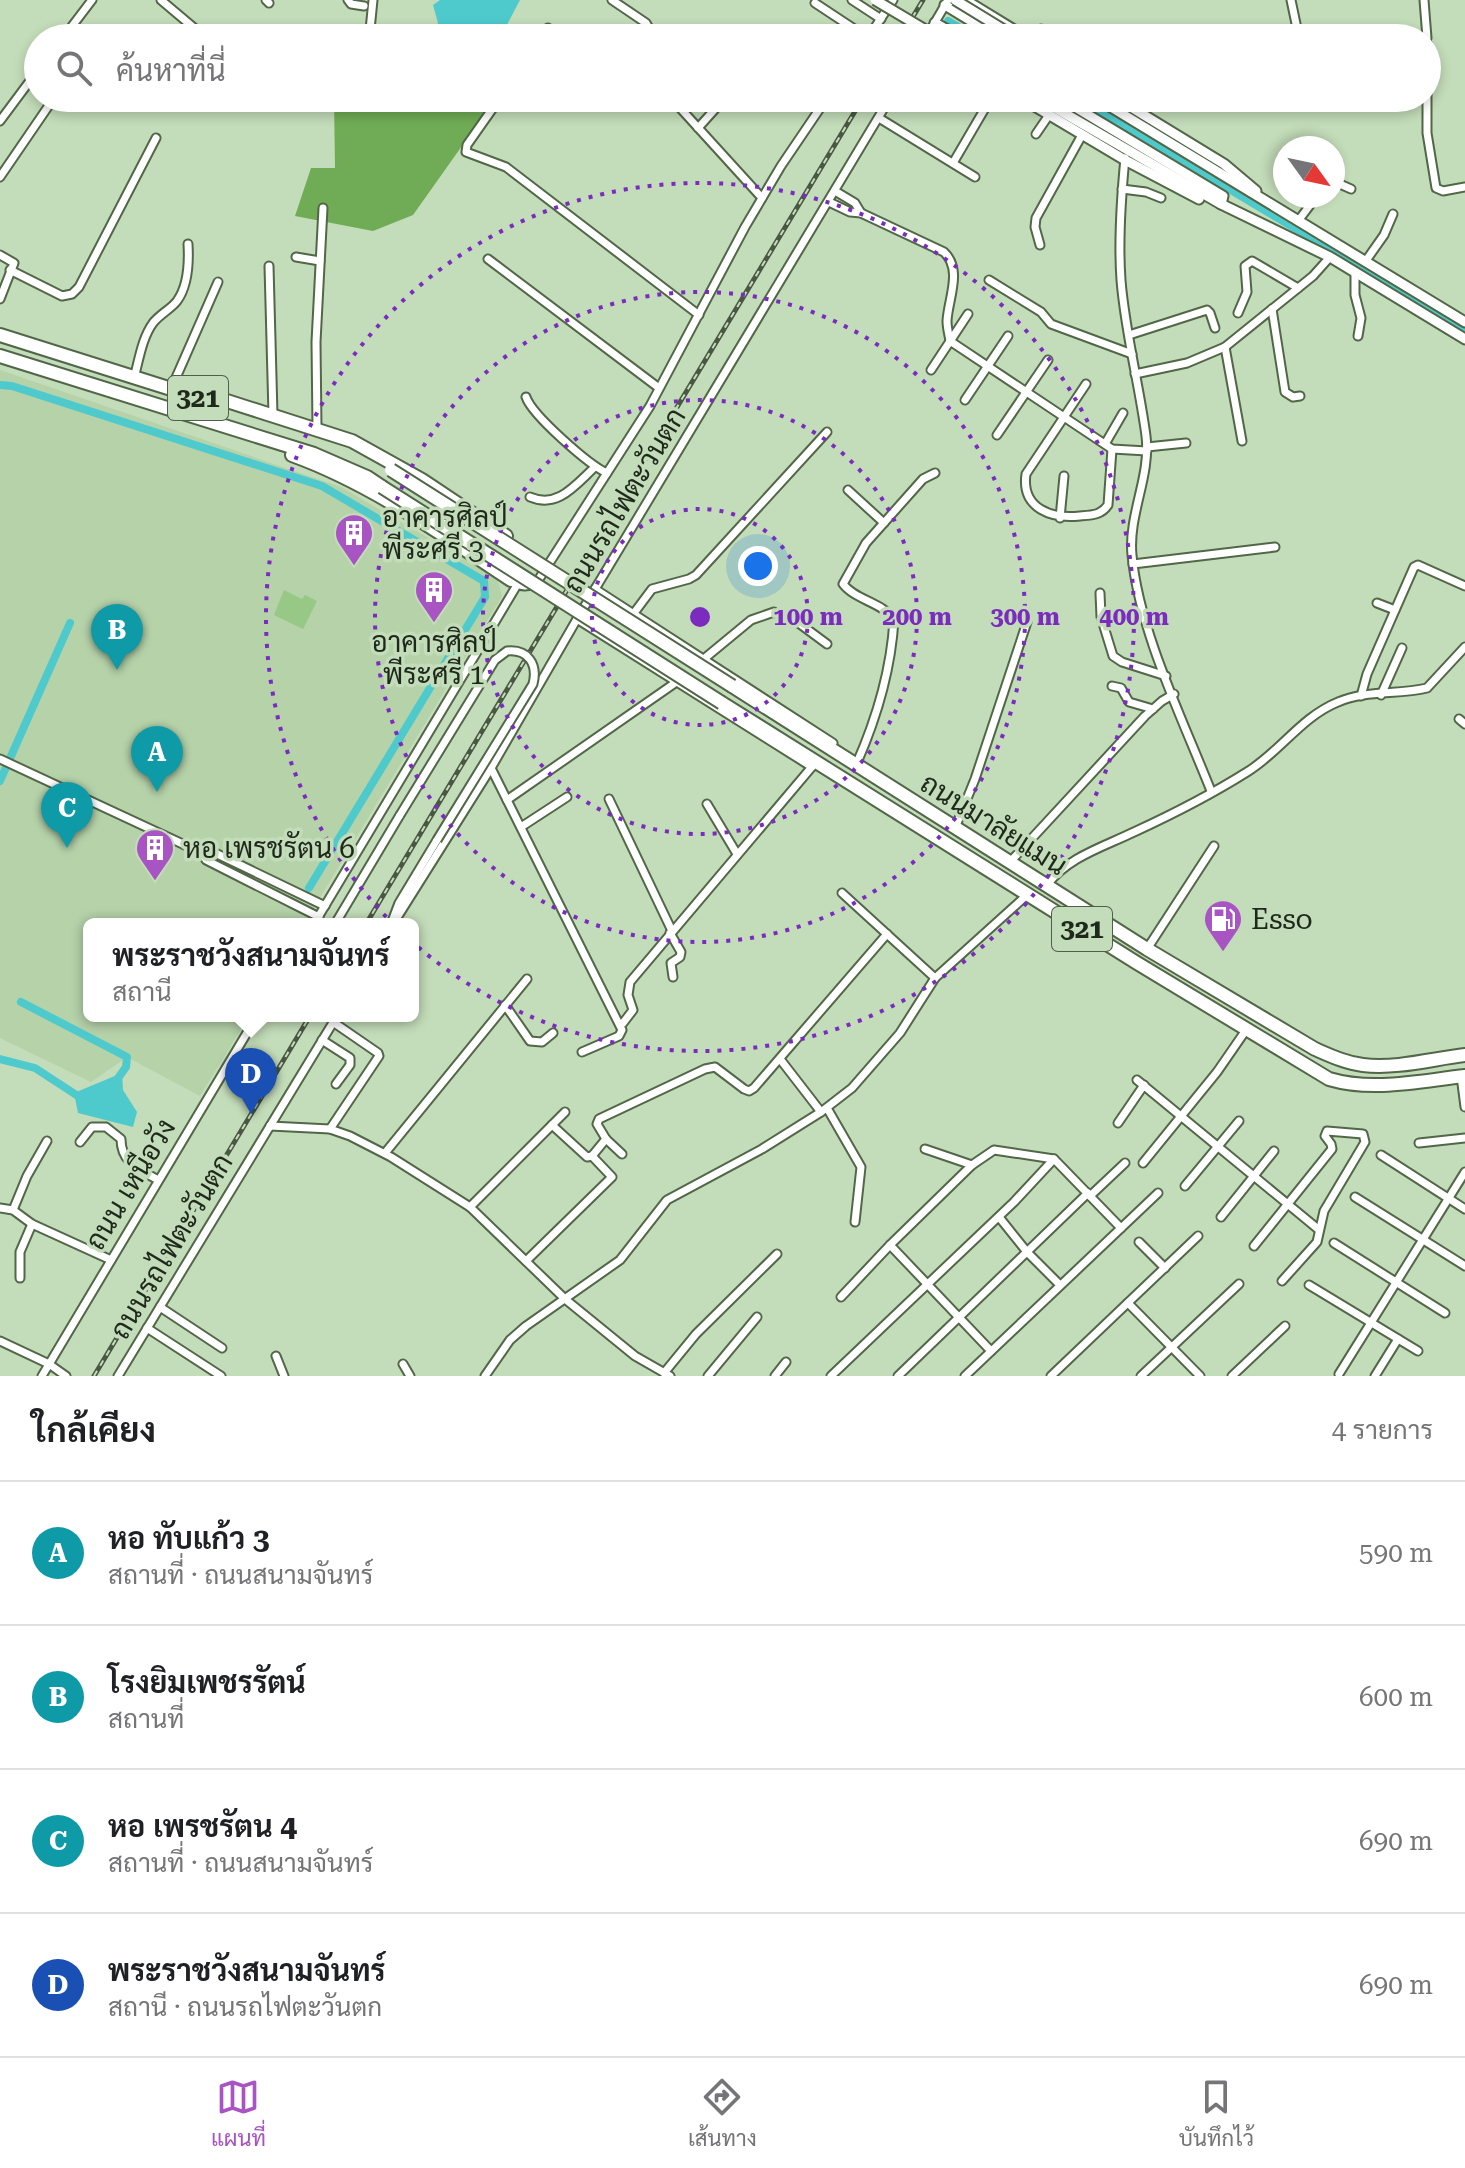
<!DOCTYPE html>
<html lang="th">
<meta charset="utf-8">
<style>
:root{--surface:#fff;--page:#f2f2f2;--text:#202124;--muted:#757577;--line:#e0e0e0;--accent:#a854c3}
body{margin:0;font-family:"Roboto Serif",Sarabun,serif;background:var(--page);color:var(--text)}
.compass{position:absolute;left:1273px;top:136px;width:72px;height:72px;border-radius:50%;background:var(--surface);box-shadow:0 4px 12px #0003;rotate:123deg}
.you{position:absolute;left:758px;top:566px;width:28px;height:28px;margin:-20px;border:6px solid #fff;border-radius:50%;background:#1a73e8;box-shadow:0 0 0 12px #1a73e833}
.badge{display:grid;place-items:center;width:52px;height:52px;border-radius:50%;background:var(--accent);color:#fff;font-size:26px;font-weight:700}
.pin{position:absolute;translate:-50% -66px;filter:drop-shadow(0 2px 4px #0008)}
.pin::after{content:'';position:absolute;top:42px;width:28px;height:24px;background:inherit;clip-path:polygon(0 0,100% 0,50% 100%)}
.popup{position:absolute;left:83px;top:918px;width:336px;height:104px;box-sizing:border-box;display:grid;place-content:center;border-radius:12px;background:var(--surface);filter:drop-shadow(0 2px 6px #0005);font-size:26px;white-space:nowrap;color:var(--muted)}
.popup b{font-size:30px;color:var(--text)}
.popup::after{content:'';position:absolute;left:50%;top:100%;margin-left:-16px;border:16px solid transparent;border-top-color:var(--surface)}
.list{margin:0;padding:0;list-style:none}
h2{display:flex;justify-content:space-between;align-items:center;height:104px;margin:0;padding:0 32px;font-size:34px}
h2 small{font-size:26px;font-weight:400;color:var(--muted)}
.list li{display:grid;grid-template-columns:52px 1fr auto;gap:24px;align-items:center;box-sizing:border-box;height:144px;padding:0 32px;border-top:2px solid var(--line)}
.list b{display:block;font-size:30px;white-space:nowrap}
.list p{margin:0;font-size:26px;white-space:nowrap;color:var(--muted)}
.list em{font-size:26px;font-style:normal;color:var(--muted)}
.icon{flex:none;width:44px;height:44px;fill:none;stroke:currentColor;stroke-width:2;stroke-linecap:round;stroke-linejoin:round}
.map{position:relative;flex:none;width:1465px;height:1376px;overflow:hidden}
.search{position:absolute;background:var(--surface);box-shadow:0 4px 12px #0003;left:24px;right:24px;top:24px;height:88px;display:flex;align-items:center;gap:20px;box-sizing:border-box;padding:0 28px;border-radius:44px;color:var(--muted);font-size:30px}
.sheet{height:680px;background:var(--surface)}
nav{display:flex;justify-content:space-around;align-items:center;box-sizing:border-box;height:112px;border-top:2px solid var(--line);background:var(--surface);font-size:22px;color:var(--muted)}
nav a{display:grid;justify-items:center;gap:4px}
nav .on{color:var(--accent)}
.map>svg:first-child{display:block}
.built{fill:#b5d2a9}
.green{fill:#98c885}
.forest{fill:#70ac55}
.water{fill:#4ecacd}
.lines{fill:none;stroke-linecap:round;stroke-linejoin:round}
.canal{stroke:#4ecacd;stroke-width:8}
.minor-casing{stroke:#516748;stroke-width:11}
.tertiary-casing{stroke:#516748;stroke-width:13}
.trunk-casing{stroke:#516748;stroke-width:16}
.minor{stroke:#fff;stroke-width:7}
.tertiary{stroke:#fff;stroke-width:9}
.trunk{stroke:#fff;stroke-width:12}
.rail-casing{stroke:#495743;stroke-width:5}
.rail{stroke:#c3dcb9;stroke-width:2;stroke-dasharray:6;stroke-linecap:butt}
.minor-bridge-casing{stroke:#516748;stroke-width:11;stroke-linecap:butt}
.tertiary-bridge-casing{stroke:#516748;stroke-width:13;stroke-linecap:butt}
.trunk-bridge-casing{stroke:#516748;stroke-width:16;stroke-linecap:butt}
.minor-bridge{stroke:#fff;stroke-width:7}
.tertiary-bridge{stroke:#fff;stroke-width:9}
.trunk-bridge{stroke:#fff;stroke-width:12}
.ring{fill:none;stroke:#7b2cbf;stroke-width:4;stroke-dasharray:4 8}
.labels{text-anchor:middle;stroke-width:7;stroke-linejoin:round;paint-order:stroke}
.shield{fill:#c3dcb9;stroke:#505f4a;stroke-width:2}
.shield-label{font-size:26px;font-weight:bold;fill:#1f291b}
.street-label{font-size:28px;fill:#1f291b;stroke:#c3dcb9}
.poi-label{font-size:28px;fill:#1f291b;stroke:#c3dcb9;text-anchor:start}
.centre{fill:#7b2cbf;stroke:#c3dcb9;stroke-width:4}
.ring-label{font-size:24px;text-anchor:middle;font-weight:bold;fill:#7b2cbf;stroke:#c3dcb9;stroke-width:7;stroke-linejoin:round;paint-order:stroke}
</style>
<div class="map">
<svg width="1465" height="1376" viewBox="0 0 1465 1376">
<rect width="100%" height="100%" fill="#c3dcb9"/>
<path class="built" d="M0,370L341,487L497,578L502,596L304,924H89V1016H249L200,1096L127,1057L91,1082L0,1038Z"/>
<path class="green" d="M284,590L302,599L305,595L317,601L303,629L274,615Z"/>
<path class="forest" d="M334,98H496L413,215L373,231L295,216L311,168H335Z"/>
<g class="water">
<path d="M440,0H520L500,38H430L438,23L433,5Z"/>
<path d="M122,1073L123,1090L137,1112L133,1127L78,1113L74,1093Z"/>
</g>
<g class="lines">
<g class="canal">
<path d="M948,21L977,38"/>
<path d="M1077,98L1465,330"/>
<path d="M0,385L12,386L322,486L484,581L485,597L309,888"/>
<path d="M0,781L70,623"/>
<path d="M21,1002L127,1057L126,1067L116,1081"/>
<path d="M0,1059L35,1068L81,1098"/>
</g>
<g class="minor-casing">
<g id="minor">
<path d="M161,0L206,38"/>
<path d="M266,0L269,3"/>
<path d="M348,0L351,4L364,6"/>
<path d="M612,0L646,23L655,38"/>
<path d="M852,0L881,19"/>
<path d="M1291,0L1299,38"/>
<path d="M1424,0L1427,38"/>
<path d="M815,3L868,38"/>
<path d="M370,30L373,0"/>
<path d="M927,36L948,0"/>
<path d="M63,38L92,0"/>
<path d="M541,38L548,28"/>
<path d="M779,38L786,31"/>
<path d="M868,38L893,0"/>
<path d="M1036,38L1041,29"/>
<path d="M1427,43V133L1436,188L1443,191L1465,187"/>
<path d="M500,98L467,145L466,152L506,167L699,315"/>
<path d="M671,98L762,198"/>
<path d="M879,118L975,177"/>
<path d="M0,121L38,70"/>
<path d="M698,128L725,98"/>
<path d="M1036,134L1049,115"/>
<path d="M1125,158C1121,199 1118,239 1121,280C1125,332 1139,383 1146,436C1151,476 1128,515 1132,555C1139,631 1183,720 1211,791"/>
<path d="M953,163L991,98"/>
<path d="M0,177L54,98"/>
<path d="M1333,181L1351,189"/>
<path d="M1122,189L1146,192L1161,198"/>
<path d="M835,191L855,203L861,213"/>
<path d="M829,202L850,212L861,213L944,252C963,270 948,299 947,321C947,328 949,335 950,341L1112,449L1147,451"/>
<path d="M1298,221L1317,196"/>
<path d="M1040,245L1035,227L1036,218L1082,135"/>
<path d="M0,255L14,263L0,299"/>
<path d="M296,257L320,261"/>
<path d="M488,259L659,388"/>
<path d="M1365,262L1384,235L1393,214"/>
<path d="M269,266L273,415"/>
<path d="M10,270L62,296L72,294L79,287L156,138"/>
<path d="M1355,273V295L1361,318L1358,336"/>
<path d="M989,280L1041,312L1051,324L1132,354"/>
<path d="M1272,309L1285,392L1293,397L1300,396"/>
<path d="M1238,313L1247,292L1245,266L1252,261L1298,288"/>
<path d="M1129,335L1207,310L1210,313L1215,328"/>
<path d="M1225,347L1242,441"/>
<path d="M931,370L968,314"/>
<path d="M1135,374L1187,363L1225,347L1313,276L1330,257"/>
<path d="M134,378C139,360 142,338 153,323C160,314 171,309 177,301C188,286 189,261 188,244"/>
<path d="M1086,384L1026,474C1021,509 1052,519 1080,516C1093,515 1101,515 1108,505L1112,449"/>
<path d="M171,389L218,282"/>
<path d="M526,397C532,415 589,465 607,473"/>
<path d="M965,400L1008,336"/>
<path d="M317,428L316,342L323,208"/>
<path d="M997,435L1048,360"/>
<path d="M1105,444L1123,413"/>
<path d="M1147,447L1186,443"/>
<path d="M848,490L884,523"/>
<path d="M530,497C558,509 575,485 595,467"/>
<path d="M1060,518L1064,476"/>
<path d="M1133,564L1275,547"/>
<path d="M511,580C521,588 530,588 539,579L650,406L745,227L781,166L827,98"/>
<path d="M595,589L833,743"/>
<path d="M1100,593L1101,617L1113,656L1122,662L1166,676"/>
<path d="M1377,603L1395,610"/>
<path d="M634,613L652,589L689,579L696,575L827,432"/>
<path d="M577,619L812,767"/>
<path d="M705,658L751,620L774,612L800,624L827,644"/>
<path d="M1112,686L1121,688L1129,702L1153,709"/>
<path d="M1381,695L1402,648"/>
<path d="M1361,696L1367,674L1414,567L1418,565L1465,586"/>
<path d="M1459,719L1465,724"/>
<path d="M0,759L202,853"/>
<path d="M856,765C876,720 891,670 894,620C884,603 855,600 843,584L866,543L923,479L935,473"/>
<path d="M491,768L622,1030L619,1036L582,1052"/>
<path d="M609,799L672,931"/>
<path d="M507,800L675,683"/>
<path d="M707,804L737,854"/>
<path d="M521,827L567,797"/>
<path d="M955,828L975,779L1027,622"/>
<path d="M1010,862L1145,716L1162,701L1174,694"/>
<path d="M1047,885C1068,857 1103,847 1134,832C1171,815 1212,794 1247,772C1280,752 1301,717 1338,702C1365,690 1398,695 1427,688L1465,647"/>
<path d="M842,893L935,978"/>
<path d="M319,917L206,860L202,853L211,851L325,906"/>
<path d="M314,924L517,585"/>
<path d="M335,924L400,815"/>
<path d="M391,924L399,903L437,840"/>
<path d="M393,924L491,768L577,619L890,98"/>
<path d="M670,933L681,952L680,957L671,963L673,977"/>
<path d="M1147,949L1214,846"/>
<path d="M505,1005L530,1041L542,1042L553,1033"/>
<path d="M623,1023L633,1010L628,995L630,982L816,762"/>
<path d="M322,1040L350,1058V1065L336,1084"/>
<path d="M780,1059L821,1112"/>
<path d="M1461,1076L1465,1107"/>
<path d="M1137,1080L1318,1229"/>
<path d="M827,1108L861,1167L855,1222"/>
<path d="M1118,1123L1144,1085"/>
<path d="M270,1126L330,1129L350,1136L391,1157L470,1207L565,1299L635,1356L670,1376"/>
<path d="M330,1129L379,1056L378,1053L333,1022"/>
<path d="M606,1139L622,1154"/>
<path d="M80,1142L92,1127H106L121,1139C121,1163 139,1169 158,1180"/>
<path d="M1419,1143L1465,1138"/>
<path d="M925,1149L972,1165"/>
<path d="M385,1153L527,979"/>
<path d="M1381,1155L1465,1209"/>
<path d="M592,1156L606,1139L597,1124L599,1119L705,1069L715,1067L744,1089L749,1091L754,1088L887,934"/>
<path d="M1143,1163L1217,1072L1246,1030"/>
<path d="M1185,1186L1239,1121"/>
<path d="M1090,1196L1125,1163"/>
<path d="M1355,1197L1465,1266"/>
<path d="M470,1207L565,1112"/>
<path d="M0,1208L13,1210L32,1224L111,1260"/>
<path d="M13,1210L27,1176L47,1141"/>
<path d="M999,1217L1027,1252L1060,1285"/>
<path d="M1221,1217L1274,1151"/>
<path d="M1139,1242L1165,1268"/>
<path d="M1334,1243L1445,1313"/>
<path d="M890,1245L991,1351"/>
<path d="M1254,1246L1332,1149L1331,1144L1325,1136L1327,1131L1363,1134L1365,1142L1324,1211L1317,1242L1282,1281"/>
<path d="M526,1261L612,1177L592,1156L587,1157L552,1125"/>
<path d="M20,1278V1252L32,1224"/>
<path d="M1309,1285L1418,1351"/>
<path d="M841,1297L890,1245L972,1165L994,1150L1054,1159L1121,1228"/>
<path d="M1128,1303L1200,1376"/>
<path d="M160,1307L222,1348"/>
<path d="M147,1328L221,1376"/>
<path d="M0,1341L49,1364L66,1376"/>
<path d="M276,1356L284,1376"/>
<path d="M403,1364L410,1376"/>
<path d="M664,1373L696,1334L777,1254"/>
<path d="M1339,1374L1465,1172"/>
<path d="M42,1376L257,1016"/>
<path d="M118,1376L337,1016"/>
<path d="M485,1376L510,1340L526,1326L620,1260L667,1200L762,1149L821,1112L852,1088L900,1033L935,978L1027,895"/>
<path d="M708,1376L757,1317"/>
<path d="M775,1376L786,1362"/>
<path d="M831,1376L1014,1202L1054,1159"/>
<path d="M898,1376L1088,1193"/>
<path d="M965,1376L1158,1193"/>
<path d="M1051,1376L1198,1236"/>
<path d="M1141,1376L1239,1284"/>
<path d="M1232,1376L1285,1326"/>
<path d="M1375,1376L1398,1339"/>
</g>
</g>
<g class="tertiary-casing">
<g id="tertiary">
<path d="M965,0L1027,38"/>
<path d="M945,5L999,38"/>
<path d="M935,23L956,35"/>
<path d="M927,37H959"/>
<path d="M1021,98L1125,160L1199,199"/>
<path d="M1038,98L1221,204L1330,257L1465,339"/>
<path d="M1060,98L1223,196L1221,204"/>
<path d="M1096,98L1465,322"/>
<path d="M1116,98L1224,164L1256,191"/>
</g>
</g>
<g class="trunk-casing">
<g id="trunk">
<path d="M0,335L184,393"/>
<path d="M0,356L314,454L367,477L382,487"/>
<path d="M176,391L202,393L352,441L422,480L506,536"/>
<path d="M292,455C372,484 441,534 511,580"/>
<path d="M732,686L1147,949L1315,1049C1331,1056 1346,1063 1363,1065C1396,1069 1432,1059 1465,1055"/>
<path d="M722,703L1137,963L1329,1079C1373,1092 1420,1081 1465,1076"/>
</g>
</g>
<use href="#minor" class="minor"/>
<use href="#tertiary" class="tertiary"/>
<use href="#trunk" class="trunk"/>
<g class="rail-casing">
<g id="rail">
<path d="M900,38L923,0"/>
<path d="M366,924L863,98"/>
<path d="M94,1376L310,1016"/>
</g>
</g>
<use href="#rail" class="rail"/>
<g class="minor-bridge-casing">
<path id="minor-bridge" d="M400,815L495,660L507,651C528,649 538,664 533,684L437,840"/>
</g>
<g class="tertiary-bridge-casing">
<g id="tertiary-bridge">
<path d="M875,0L939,38"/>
<path d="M955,0L1017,38"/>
</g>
</g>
<g class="trunk-bridge-casing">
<g id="trunk-bridge">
<path d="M391,470L732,686"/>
<path d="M382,487L722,703"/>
</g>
</g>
<use href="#minor-bridge" class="minor-bridge"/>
<use href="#tertiary-bridge" class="tertiary-bridge"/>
<use href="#trunk-bridge" class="trunk-bridge"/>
</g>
<g class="ring">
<circle cx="700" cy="617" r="108"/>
<circle cx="700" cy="617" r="217"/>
<circle cx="700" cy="617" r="325"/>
<circle cx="700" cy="617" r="434"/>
</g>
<defs>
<g id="building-pin" transform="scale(2)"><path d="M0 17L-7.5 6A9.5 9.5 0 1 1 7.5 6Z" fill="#a854c3" stroke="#c3dcb9"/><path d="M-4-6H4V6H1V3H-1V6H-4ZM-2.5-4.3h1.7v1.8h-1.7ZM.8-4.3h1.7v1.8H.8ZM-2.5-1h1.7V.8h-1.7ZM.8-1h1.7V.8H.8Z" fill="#fff"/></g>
<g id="fuel-pin" transform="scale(2)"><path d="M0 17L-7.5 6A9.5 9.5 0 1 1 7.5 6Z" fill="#a854c3" stroke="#c3dcb9"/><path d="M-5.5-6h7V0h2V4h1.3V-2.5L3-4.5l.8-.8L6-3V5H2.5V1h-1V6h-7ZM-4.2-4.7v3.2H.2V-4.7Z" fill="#fff"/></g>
</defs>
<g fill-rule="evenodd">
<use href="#building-pin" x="354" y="533"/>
<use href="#building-pin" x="434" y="590"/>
<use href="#building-pin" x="155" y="848"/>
<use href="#fuel-pin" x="1223" y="919"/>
</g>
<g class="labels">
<g class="shield">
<rect x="168" y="376" width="60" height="44" rx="6"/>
<rect x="1052" y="907" width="60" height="44" rx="6"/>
</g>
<g class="shield-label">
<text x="198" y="407">321</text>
<text x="1082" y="938">321</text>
</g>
<g class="street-label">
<text transform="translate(624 500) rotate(-59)" y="10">ถนนรถไฟตะวันตก</text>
<text transform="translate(994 824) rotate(32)" y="10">ถนนมาลัยแมน</text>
<text transform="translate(130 1184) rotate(-59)" y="10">ถนน เหนือวัง</text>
<text transform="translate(171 1246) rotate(-59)" y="10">ถนนรถไฟตะวันตก</text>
</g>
<g class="poi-label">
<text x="382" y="527">อาคารศิลป์<tspan x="382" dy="32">พีระศรี 3</tspan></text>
<text x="434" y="652" text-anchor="middle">อาคารศิลป์<tspan x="434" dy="32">พีระศรี 1</tspan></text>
<text x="183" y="858">หอ เพรชรัตน 6</text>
<text x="1251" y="929">Esso</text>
</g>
</g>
<circle cx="700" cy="617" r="12" class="centre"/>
<g class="ring-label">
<text x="808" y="625">100 m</text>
<text x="917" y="625">200 m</text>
<text x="1025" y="625">300 m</text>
<text x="1134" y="625">400 m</text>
</g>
</svg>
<svg class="compass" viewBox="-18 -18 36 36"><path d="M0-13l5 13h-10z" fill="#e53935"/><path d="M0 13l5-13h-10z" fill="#757577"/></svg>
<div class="you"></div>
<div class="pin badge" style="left:157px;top:792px;background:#0f9aa8">A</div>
<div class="pin badge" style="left:117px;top:670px;background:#0f9aa8">B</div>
<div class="pin badge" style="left:67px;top:848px;background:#0f9aa8">C</div>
<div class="pin badge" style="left:251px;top:1114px;background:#1a4fb4">D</div>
<div class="popup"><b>พระราชวังสนามจันทร์</b>สถานี</div>
<div class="search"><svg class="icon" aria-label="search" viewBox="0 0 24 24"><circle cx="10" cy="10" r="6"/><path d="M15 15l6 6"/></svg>ค้นหาที่นี่</div>
</div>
<section class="sheet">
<h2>ใกล้เคียง<small>4 รายการ</small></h2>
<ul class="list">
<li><span class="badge" style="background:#0f9aa8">A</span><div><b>หอ ทับแก้ว 3</b><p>สถานที่ · ถนนสนามจันทร์</p></div><em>590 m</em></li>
<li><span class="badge" style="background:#0f9aa8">B</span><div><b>โรงยิมเพชรรัตน์</b><p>สถานที่</p></div><em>600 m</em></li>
<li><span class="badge" style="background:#0f9aa8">C</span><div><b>หอ เพรชรัตน 4</b><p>สถานที่ · ถนนสนามจันทร์</p></div><em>690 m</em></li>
<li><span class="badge" style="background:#1a4fb4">D</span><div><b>พระราชวังสนามจันทร์</b><p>สถานี · ถนนรถไฟตะวันตก</p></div><em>690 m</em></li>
</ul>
</section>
<nav>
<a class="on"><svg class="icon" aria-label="map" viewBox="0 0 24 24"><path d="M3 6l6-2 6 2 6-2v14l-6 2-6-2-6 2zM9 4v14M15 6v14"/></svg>แผนที่</a>
<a><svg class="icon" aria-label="directions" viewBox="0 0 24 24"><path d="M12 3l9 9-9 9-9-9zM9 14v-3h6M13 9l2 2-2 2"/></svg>เส้นทาง</a>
<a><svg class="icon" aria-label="saved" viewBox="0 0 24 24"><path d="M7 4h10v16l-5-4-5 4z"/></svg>บันทึกไว้</a>
</nav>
